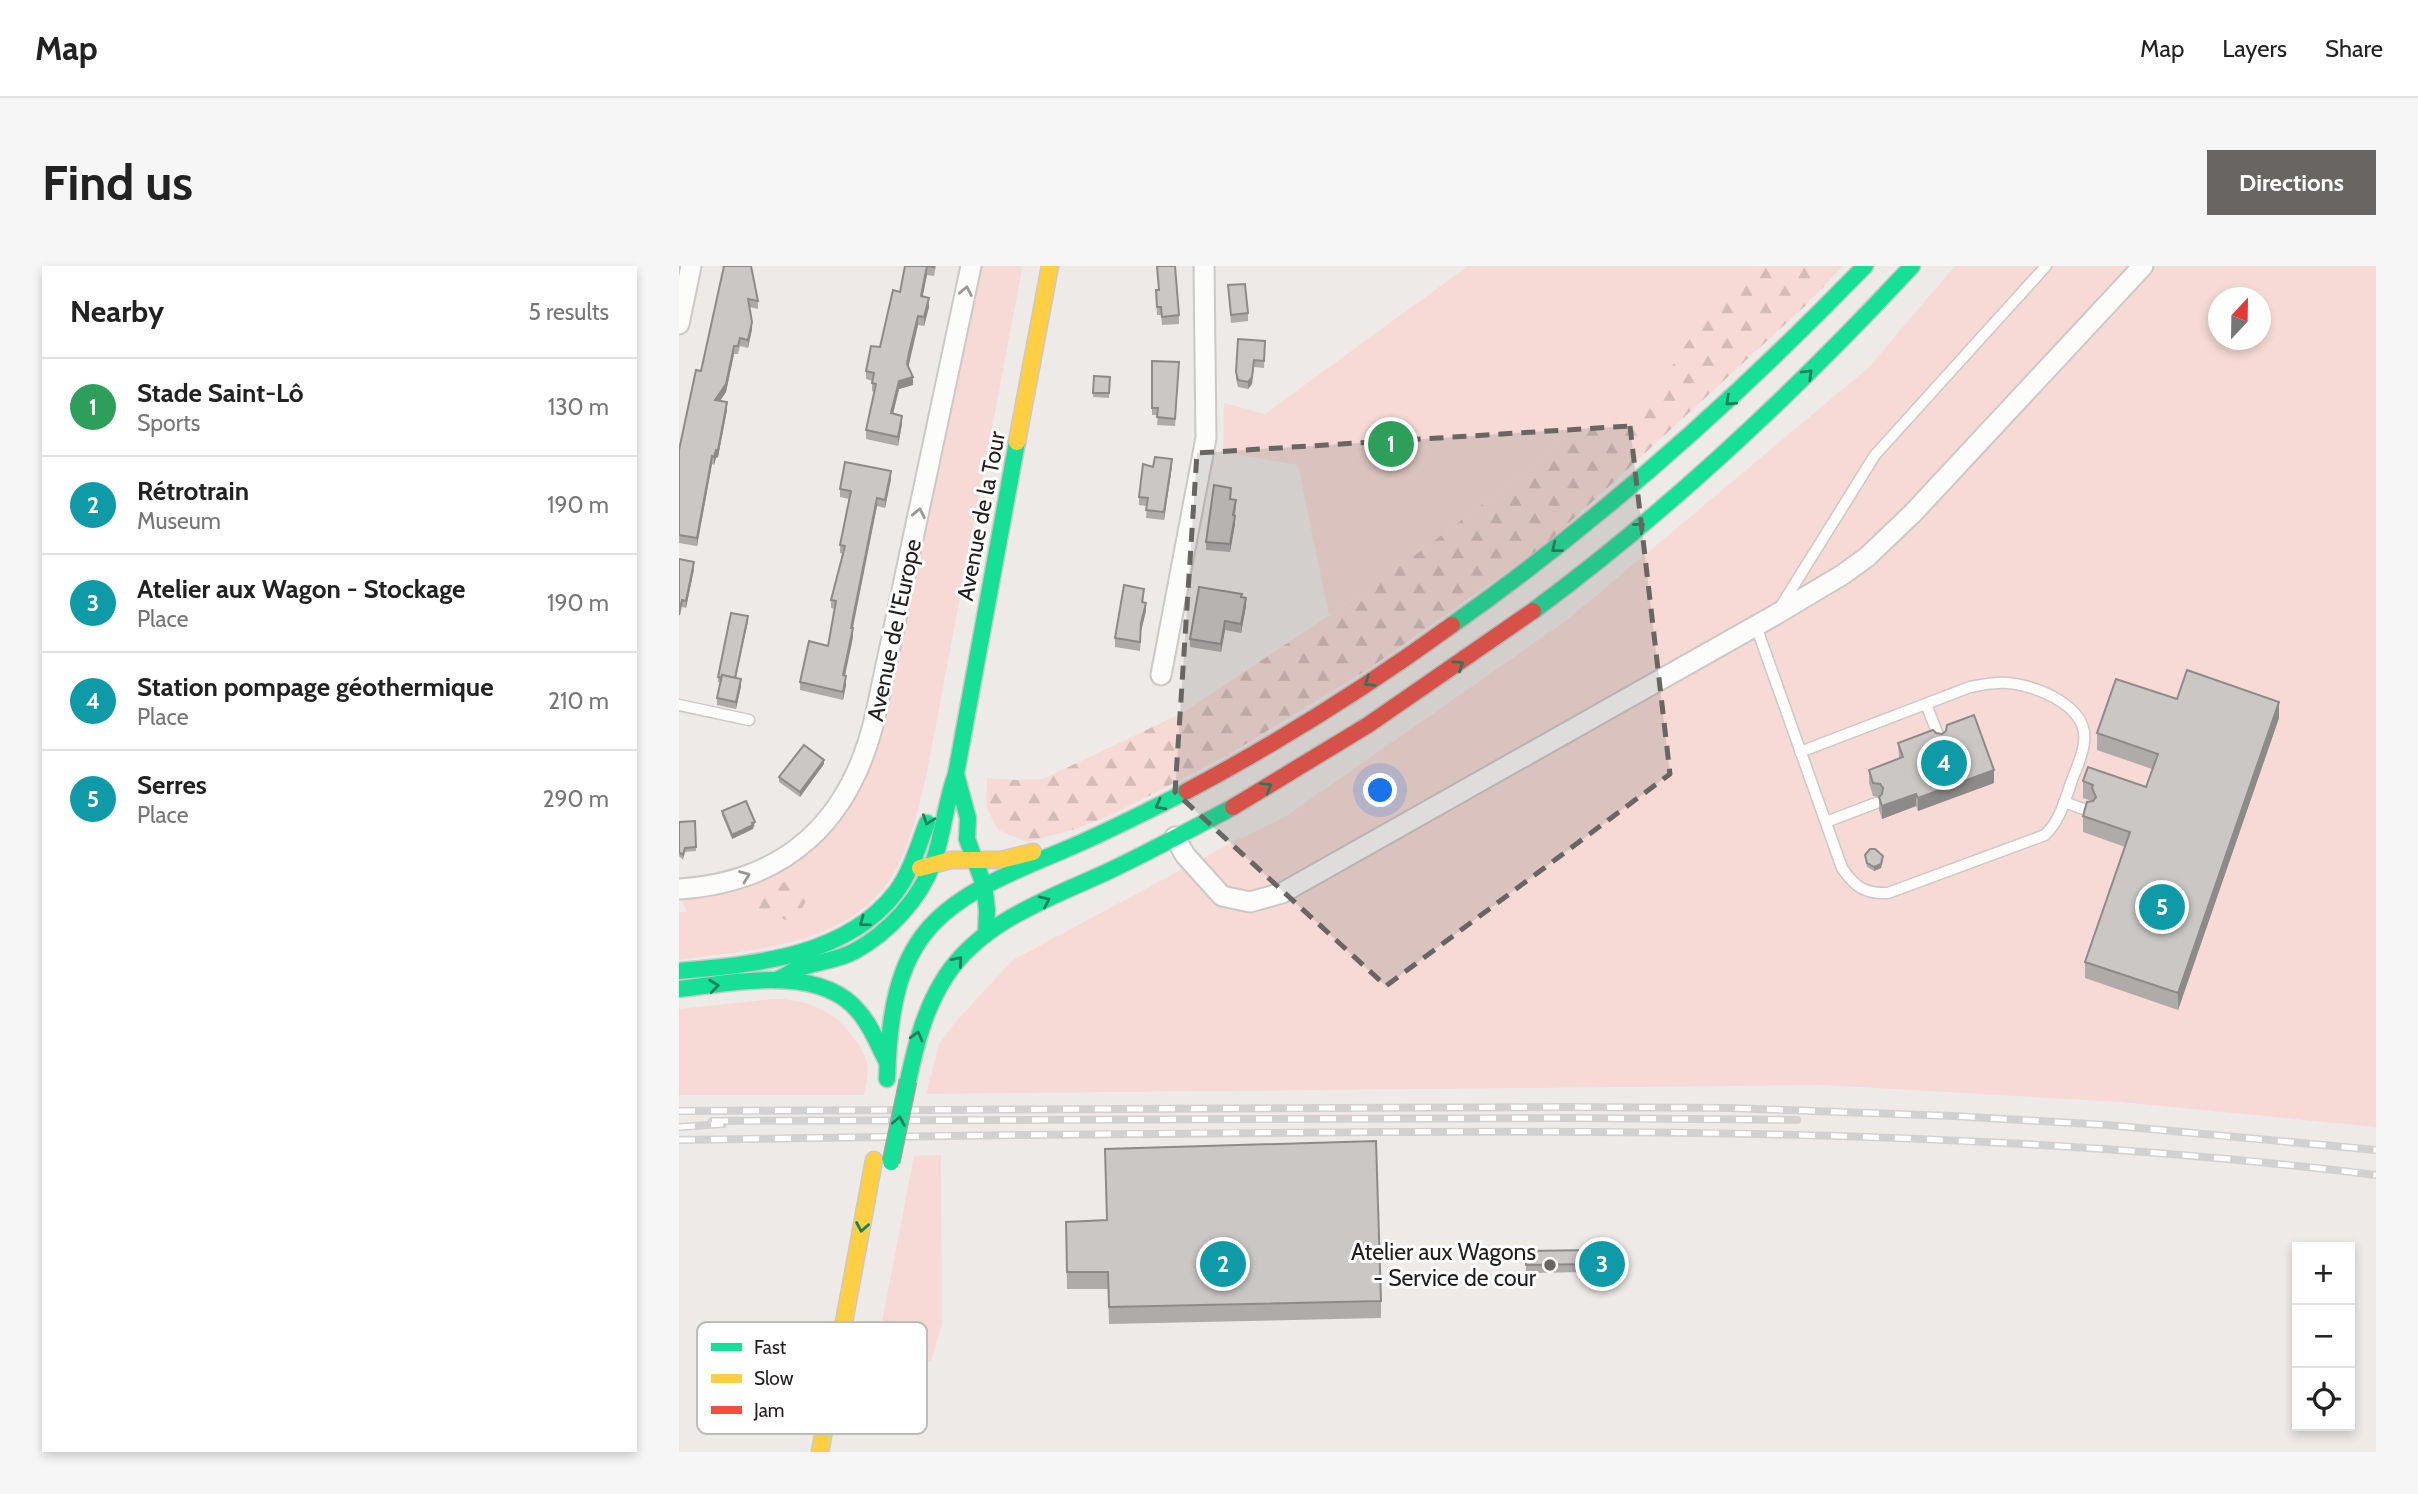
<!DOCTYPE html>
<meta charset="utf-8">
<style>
:root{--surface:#fff;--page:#f6f6f6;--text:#222;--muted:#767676;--line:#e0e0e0;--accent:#686562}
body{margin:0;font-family:Cabin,sans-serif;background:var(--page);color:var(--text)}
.controls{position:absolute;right:21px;bottom:21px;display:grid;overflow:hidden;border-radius:0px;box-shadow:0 4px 10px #0003}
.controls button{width:63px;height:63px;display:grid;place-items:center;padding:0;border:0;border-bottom:2px solid var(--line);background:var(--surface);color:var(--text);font:35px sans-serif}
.compass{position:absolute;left:1529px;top:21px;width:63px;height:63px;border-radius:50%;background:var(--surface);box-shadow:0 4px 10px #0003;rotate:22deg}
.you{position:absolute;left:702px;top:525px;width:24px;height:24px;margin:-18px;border:5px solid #fff;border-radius:50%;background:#1a73e8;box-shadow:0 0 0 10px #1a73e833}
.badge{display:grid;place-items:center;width:46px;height:46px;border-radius:50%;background:var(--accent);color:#fff;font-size:23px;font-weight:700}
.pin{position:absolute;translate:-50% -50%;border:4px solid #fff;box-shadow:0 2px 7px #0006}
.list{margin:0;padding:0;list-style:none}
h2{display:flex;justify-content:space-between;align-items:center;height:91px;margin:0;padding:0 28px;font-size:30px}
h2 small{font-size:23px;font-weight:400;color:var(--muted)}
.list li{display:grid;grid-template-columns:46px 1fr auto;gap:21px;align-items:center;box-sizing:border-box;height:98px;padding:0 28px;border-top:2px solid var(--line)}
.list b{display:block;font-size:26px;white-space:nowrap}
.list p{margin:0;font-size:23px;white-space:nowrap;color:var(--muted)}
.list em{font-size:23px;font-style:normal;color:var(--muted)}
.icon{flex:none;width:38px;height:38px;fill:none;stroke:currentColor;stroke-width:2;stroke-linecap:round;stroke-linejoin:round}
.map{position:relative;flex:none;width:1697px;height:1186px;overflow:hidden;border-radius:0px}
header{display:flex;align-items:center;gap:42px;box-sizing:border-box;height:98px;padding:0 35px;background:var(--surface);border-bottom:2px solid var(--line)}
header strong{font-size:33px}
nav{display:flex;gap:38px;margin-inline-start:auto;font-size:24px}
.intro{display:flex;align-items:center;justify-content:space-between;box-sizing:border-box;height:168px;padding:0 42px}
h1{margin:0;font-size:49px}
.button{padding:18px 32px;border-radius:0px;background:var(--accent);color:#fff;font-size:24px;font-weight:700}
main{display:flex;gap:42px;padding:0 42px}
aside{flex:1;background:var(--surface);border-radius:0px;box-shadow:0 4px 10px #0003}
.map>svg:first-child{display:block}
.grass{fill:#f7dad5;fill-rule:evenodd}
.forest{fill:url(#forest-firs)}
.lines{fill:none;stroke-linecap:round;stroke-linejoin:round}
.lane-casing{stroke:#cbc8c6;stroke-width:13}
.street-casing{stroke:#cbc8c6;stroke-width:23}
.fast-casing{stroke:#cbc8c6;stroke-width:19}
.slow-casing{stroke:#cbc8c6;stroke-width:19}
.jam-casing{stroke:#cbc8c6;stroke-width:19}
.lane{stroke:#fcfcfb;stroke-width:10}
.street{stroke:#fcfcfb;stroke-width:19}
.fast{stroke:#16e098;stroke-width:16}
.slow{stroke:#ffcf43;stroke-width:16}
.jam{stroke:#f24e42;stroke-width:16}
.rail-casing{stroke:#d3d1d0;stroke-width:8}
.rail{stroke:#fff;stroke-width:5;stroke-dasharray:16;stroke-linecap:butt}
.fast-bridge-casing{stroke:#a69e8e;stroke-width:19;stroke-linecap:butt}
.fast-bridge{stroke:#16e098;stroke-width:16}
.wall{fill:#aeaba9}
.shaded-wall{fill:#8d8b8a}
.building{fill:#cac7c5;stroke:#8d8b8a;stroke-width:2}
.oneway{stroke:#999896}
.oneway2{stroke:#1b7f5a}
.marked{fill:#686562;fill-opacity:0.2;stroke:#686562;stroke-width:5;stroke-dasharray:14 9;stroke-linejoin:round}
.poi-dot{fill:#686562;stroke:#fff;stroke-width:2.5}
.labels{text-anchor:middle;stroke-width:6;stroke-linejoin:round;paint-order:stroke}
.street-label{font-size:23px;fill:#201e1b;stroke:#fff}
.poi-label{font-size:23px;fill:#201e1b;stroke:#fff;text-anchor:end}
.key{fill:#fff;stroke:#bcbcbb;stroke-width:2}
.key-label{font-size:19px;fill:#201e1b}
</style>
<header>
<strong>Map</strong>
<nav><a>Map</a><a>Layers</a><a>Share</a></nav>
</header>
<div class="intro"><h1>Find us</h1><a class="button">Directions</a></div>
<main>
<aside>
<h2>Nearby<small>5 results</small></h2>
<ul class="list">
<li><span class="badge" style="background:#2e9e5b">1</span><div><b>Stade Saint-Lô</b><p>Sports</p></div><em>130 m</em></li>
<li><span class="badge" style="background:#0f9aa8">2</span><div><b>Rétrotrain</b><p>Museum</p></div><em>190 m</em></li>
<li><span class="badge" style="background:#0f9aa8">3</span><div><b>Atelier aux Wagon - Stockage</b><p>Place</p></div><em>190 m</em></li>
<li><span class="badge" style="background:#0f9aa8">4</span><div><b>Station pompage géothermique</b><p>Place</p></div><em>210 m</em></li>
<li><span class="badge" style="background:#0f9aa8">5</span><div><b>Serres</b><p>Place</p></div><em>290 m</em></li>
</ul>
</aside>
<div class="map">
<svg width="1697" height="1186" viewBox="0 0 1697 1186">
<defs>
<pattern id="forest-firs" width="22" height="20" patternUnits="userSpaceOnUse" patternTransform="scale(1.75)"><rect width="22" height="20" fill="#f7dad5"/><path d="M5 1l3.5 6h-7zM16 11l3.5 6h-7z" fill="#d3bbb6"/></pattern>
</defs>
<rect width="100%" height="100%" fill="#eeeae7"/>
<g class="grass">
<path d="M300,0H341L343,3L248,506C241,536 234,569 220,598C180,680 78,683 0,694V646H8L1,631L27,629L48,625L155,558L186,512L204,453Z"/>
<path d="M789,0H1082L1020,58L967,141L890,169L850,203L698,318L650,349L619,199L544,186L545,137L586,148Z"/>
<path d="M1276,0H1697V861L1442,836L1144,819L247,828L260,778L278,754L334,694L552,577L606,551L888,354L1189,102ZM1540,32H1582V74H1540Z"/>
<path d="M94,733C127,732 156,745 175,772C181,780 188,792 189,802C189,810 187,820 185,829H0V743Z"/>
<path d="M262,889L263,1058L252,1095L202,1101L203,1056L235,890Z"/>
</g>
<g class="forest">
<path d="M1082,0H1164L1127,39L866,279L691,402L547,490L435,548L396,563L348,576L319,564L307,541L308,512L337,514L364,513L503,447L698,318L850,203L890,169L967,141L1020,58Z"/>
<path d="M113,614L126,620L130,629C124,642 120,650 106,654L100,650L78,649L74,636L82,623Z"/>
</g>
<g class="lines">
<g class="lane-casing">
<g id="lane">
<path d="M1102,340L1196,189L1367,0"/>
<path d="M1077,360L1163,602C1176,621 1186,628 1209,627L1366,569C1381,554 1385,537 1392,517C1396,505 1404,490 1405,476C1410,440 1357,419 1328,417C1315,416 1303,419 1291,421L1121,486"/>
<path d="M1247,438L1261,474"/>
<path d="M0,439L70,454"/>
<path d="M1385,536L1410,545"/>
<path d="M1147,556L1197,537"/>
</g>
</g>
<g class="street-casing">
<g id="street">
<path d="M0,58L12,0"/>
<path d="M482,409L527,172L525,0"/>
<path d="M496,571L506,589L543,630L571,636L603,627L1096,349L1163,309L1188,291L1234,247L1464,0"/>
<path d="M0,623C108,616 172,554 196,451L292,0"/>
</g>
</g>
<g class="fast-casing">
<g id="fast">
<path d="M854,345C992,243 1116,126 1233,0"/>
<path d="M773,359C923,253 1058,132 1186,0"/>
<path d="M277,508L289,552L288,573L305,619L308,644L307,668"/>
<path d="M0,705C76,698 167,691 217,626C232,606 239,580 248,557"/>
<path d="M100,713C108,709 116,703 124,701C142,695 160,694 176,685C209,667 241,633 254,597C264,570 266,538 277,508L338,176"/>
<path d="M0,723C53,717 140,698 179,745C192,759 199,779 208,796"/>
<path d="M208,813C212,666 254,638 383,585C426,567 467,546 508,525"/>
<path d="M229,815C237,778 246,742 267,710C304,654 372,632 430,605C472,585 513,563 554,541"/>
</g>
</g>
<g class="slow-casing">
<g id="slow">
<path d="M338,176L371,0"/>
<path d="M241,602L272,594H322L354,586"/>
<path d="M141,1186L195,894"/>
</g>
</g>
<g class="jam-casing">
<g id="jam">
<path d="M508,525C600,476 689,420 773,359"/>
<path d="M554,541L689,459L854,345"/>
</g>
</g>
<use href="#lane" class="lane"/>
<use href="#street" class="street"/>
<use href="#fast" class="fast"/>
<use href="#slow" class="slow"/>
<use href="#jam" class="jam"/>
<g class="rail-casing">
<g id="rail">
<path d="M0,845L887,841L1050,842L1274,850L1428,859L1697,884"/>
<path d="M33,855L889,852L1118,854"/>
<path d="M0,861L44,858"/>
<path d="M0,874C233,870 467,867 700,866C1033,864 1366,868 1697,909"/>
</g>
</g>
<use href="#rail" class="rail"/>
<g class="fast-bridge-casing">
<path id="fast-bridge" d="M212,896L229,815"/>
</g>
<use href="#fast-bridge" class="fast-bridge"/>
</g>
<g class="wall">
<path d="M41,0H72L79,35V43L70,41L73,63L69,82L61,80L59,88H55L47,126L41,135L48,144L39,191L37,192L35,199L33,198L18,280L0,277V184L22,105L45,1Z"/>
<path d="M226,0H257L255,10L248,9L243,31L250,41L245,60L239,59L230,96L229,101L234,119L220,123L214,148L223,158L219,180L187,173V164L195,126L193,125V115L187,113V105L201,81L221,26Z"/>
<path d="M478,0L500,49V58L483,59L482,49H478L477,24H480Z"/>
<path d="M549,19L569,47V55L552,57Z"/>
<path d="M586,75L585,102L575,101L573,118L569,123L559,121L557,113V106Z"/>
<path d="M473,95L500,96L496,160L478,159L479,149H473Z"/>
<path d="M415,110L431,111L430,132L414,131Z"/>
<path d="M493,200L485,254L467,252L468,240L460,239V231L474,201Z"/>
<path d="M212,213L206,242L198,240L174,362V371L166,410L167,419L164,434L121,424V416L149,380L156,343L152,342V334L164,288L161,287V279L170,233L161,231V223Z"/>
<path d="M552,233L557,241L556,250V258L551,286L527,284V276Z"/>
<path d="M0,293L15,303L7,342L3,341Z"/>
<path d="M465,331L464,336L467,345L462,365L461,385L436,381V372Z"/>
<path d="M563,331L567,340L562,367L546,364L542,386L511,381V373Z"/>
<path d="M69,355L57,412L62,420L57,443L38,439V432L42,416H39V411Z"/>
<path d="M1498,433L1600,452L1499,744L1406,712V696L1446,581L1404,566V550L1413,535L1404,532V515L1467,521L1473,503L1418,484V467Z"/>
<path d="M1257,467L1315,517L1239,545L1237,540L1203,553L1200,544V531L1194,530L1190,517V504L1220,492L1219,477Z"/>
<path d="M145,498L121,531L100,516V511Z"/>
<path d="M43,545L76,560L74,561V563L53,573L43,549Z"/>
<path d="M16,555L17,585L6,586L4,594L0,590V556Z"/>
<path d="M1186,589L1204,595L1202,602L1195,605L1188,601Z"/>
<path d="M387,956L702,1035V1052L430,1058L429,1023H388Z"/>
<path d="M912,984V1006L847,1007V985Z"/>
</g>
<g class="shaded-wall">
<path d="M248,0V9L242,39V30Z"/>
<path d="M250,32V41L245,60V51Z"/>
<path d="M239,50V59L228,107L230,87Z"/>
<path d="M73,56V63L69,82V74Z"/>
<path d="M55,80V88L47,126L36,142V134Z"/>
<path d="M575,94L573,118L569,123V116Z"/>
<path d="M234,111V119L220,123L212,156V147L220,115Z"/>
<path d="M48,136V144L39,191L37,192L35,199V191Z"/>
<path d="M223,150V158L219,180V171Z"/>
<path d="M33,190V198L18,280V272Z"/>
<path d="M493,193V200L485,254V246Z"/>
<path d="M212,205V213L206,242V234Z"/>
<path d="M198,232V240L172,370V362Z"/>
<path d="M556,250V258L551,286V278Z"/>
<path d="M15,296V303L7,342V335Z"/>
<path d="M567,332V340L562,367V358Z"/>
<path d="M467,337V345L462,365L461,385L462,357Z"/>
<path d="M69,350V355L55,418V414Z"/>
<path d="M546,355V364L542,386V378Z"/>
<path d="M174,362V371L164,418V409Z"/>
<path d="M167,410V419L164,434V426Z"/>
<path d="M62,413V420L57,443V436Z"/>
<path d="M1600,436V452L1499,744V727Z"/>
<path d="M145,494V498L121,531V526Z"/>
<path d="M1315,504V517L1239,545V532Z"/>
<path d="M1237,528V540L1203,553V540Z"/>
<path d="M76,556L74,563L53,573V569Z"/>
<path d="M1204,590L1202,602L1195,605V601Z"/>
</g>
<g class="building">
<path d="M45,0H72L79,35L69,33L73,56L69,74L61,72L59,80H55L47,118L36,134L48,136L39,184H37L35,191L33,190L18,272L0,269V184L17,104L22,105Z"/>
<path d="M226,0H255V1L248,0L242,30L250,32L245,51L239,50L230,87L228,98L234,111L220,115L212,147L223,150L219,171L187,164L197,118L193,117L195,107L187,105L192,80L201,81L214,24L221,26Z"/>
<path d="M478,0H496L500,49L483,51L482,41H478L477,24H480Z"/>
<path d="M566,18L569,47L552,49L549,19Z"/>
<path d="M559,73L586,75L585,95L575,94L573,111L569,116L559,114L557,106Z"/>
<path d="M473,95L500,96L496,153L478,151L479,142H473Z"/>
<path d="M415,110L431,111L430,127H414Z"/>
<path d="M476,191L493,193L485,246L467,244L469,232L460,231L464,198L474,201Z"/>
<path d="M166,196L212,205L206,234L198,232L172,362H174L164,409L167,410L164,426L121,416L130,375L149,380L157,335L152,334L166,280L161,279L172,225L161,223Z"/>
<path d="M535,219L552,222L551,233L557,234L554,249L556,250L551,278L527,276Z"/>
<path d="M0,293L15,296L7,335L3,334L0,349Z"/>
<path d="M445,319L465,323L463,336L467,337L462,357L461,376L436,372Z"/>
<path d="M520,321L563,328L562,331L567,332L562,358L546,355L542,378L511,373Z"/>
<path d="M52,347L69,350L56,412L43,409L42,412L39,411Z"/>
<path d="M1508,404L1600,436L1499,727L1406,696L1451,566L1404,550L1408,536L1414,535L1417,531L1413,522L1414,519L1404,515L1409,501L1467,521L1479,488L1418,467L1437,413L1498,433Z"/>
<path d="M43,409L62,413L57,436L38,432Z"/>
<path d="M1295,449L1315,504L1239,532L1237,528L1203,540L1200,531L1203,528L1204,522L1201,518L1194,517L1190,504L1224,491L1219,477L1254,464L1257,467L1263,468L1267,465L1268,459Z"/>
<path d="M125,479L145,494L121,526L100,511Z"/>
<path d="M67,535L76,556L73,557L74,559L53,569L43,545Z"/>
<path d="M16,555L17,581L6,582L4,589L0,586V556Z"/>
<path d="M1191,583H1196L1204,590L1202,598L1195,601L1188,597L1186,589Z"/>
<path d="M697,875L702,1035L430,1041L429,1006H388L387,956L428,954L426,883Z"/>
<path d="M912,984V998L847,999V985Z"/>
</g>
<defs><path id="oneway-chevron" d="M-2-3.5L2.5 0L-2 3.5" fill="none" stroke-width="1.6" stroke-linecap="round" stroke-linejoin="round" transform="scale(1.75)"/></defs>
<g class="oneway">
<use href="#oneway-chevron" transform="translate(287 25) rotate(-79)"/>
<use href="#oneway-chevron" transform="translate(240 247) rotate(-78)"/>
<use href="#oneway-chevron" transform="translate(66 610) rotate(-21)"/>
</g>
<g class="oneway2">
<use href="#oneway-chevron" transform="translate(1129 108) rotate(-44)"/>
<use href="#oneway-chevron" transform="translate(1051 135) rotate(137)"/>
<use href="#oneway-chevron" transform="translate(961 261) rotate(-40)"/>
<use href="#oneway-chevron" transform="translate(877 282) rotate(142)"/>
<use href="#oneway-chevron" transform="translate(780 399) rotate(-34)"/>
<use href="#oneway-chevron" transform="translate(690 416) rotate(147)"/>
<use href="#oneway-chevron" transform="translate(588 521) rotate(-31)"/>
<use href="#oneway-chevron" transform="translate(481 539) rotate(152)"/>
<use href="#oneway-chevron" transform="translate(249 554) rotate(109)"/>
<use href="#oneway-chevron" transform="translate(366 635) rotate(-25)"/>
<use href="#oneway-chevron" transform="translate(185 656) rotate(144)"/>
<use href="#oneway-chevron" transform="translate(279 695) rotate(-49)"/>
<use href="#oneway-chevron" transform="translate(35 720) rotate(-6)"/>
<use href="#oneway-chevron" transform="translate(238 770) rotate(-75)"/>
<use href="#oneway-chevron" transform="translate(220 855) rotate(-79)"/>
<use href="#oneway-chevron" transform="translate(183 961) rotate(100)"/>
</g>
<path class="marked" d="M951,160L991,508L707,720L496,526L518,187Z"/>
<circle class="poi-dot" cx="871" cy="999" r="7"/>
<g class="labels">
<g class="street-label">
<text transform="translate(302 250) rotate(-79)" y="8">Avenue de la Tour</text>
<text transform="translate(215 364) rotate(-78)" y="8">Avenue de l'Europe</text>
</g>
<g class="poi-label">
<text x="857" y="994">Atelier aux Wagons<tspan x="857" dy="26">- Service de cour</tspan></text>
</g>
</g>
<rect x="18" y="1056" width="230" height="112" rx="10" class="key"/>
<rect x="32" y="1077" width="31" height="8" fill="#16e098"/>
<rect x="32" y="1108" width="31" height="9" fill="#ffcf43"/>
<rect x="32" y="1140" width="31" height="8" fill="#f24e42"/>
<g class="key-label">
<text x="75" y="1088">Fast</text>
<text x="75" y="1119">Slow</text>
<text x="75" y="1151">Jam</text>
</g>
</svg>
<div class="controls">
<button>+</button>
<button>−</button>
<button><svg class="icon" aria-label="locate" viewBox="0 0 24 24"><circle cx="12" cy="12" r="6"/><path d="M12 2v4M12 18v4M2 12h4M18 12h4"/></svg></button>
</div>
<svg class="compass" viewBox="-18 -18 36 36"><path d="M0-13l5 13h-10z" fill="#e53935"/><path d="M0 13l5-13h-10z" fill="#767676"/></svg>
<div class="you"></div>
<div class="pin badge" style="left:712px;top:178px;background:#2e9e5b">1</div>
<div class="pin badge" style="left:544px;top:998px;background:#0f9aa8">2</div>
<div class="pin badge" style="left:923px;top:998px;background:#0f9aa8">3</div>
<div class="pin badge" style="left:1265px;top:497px;background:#0f9aa8">4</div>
<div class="pin badge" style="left:1483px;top:641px;background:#0f9aa8">5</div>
</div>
</main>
